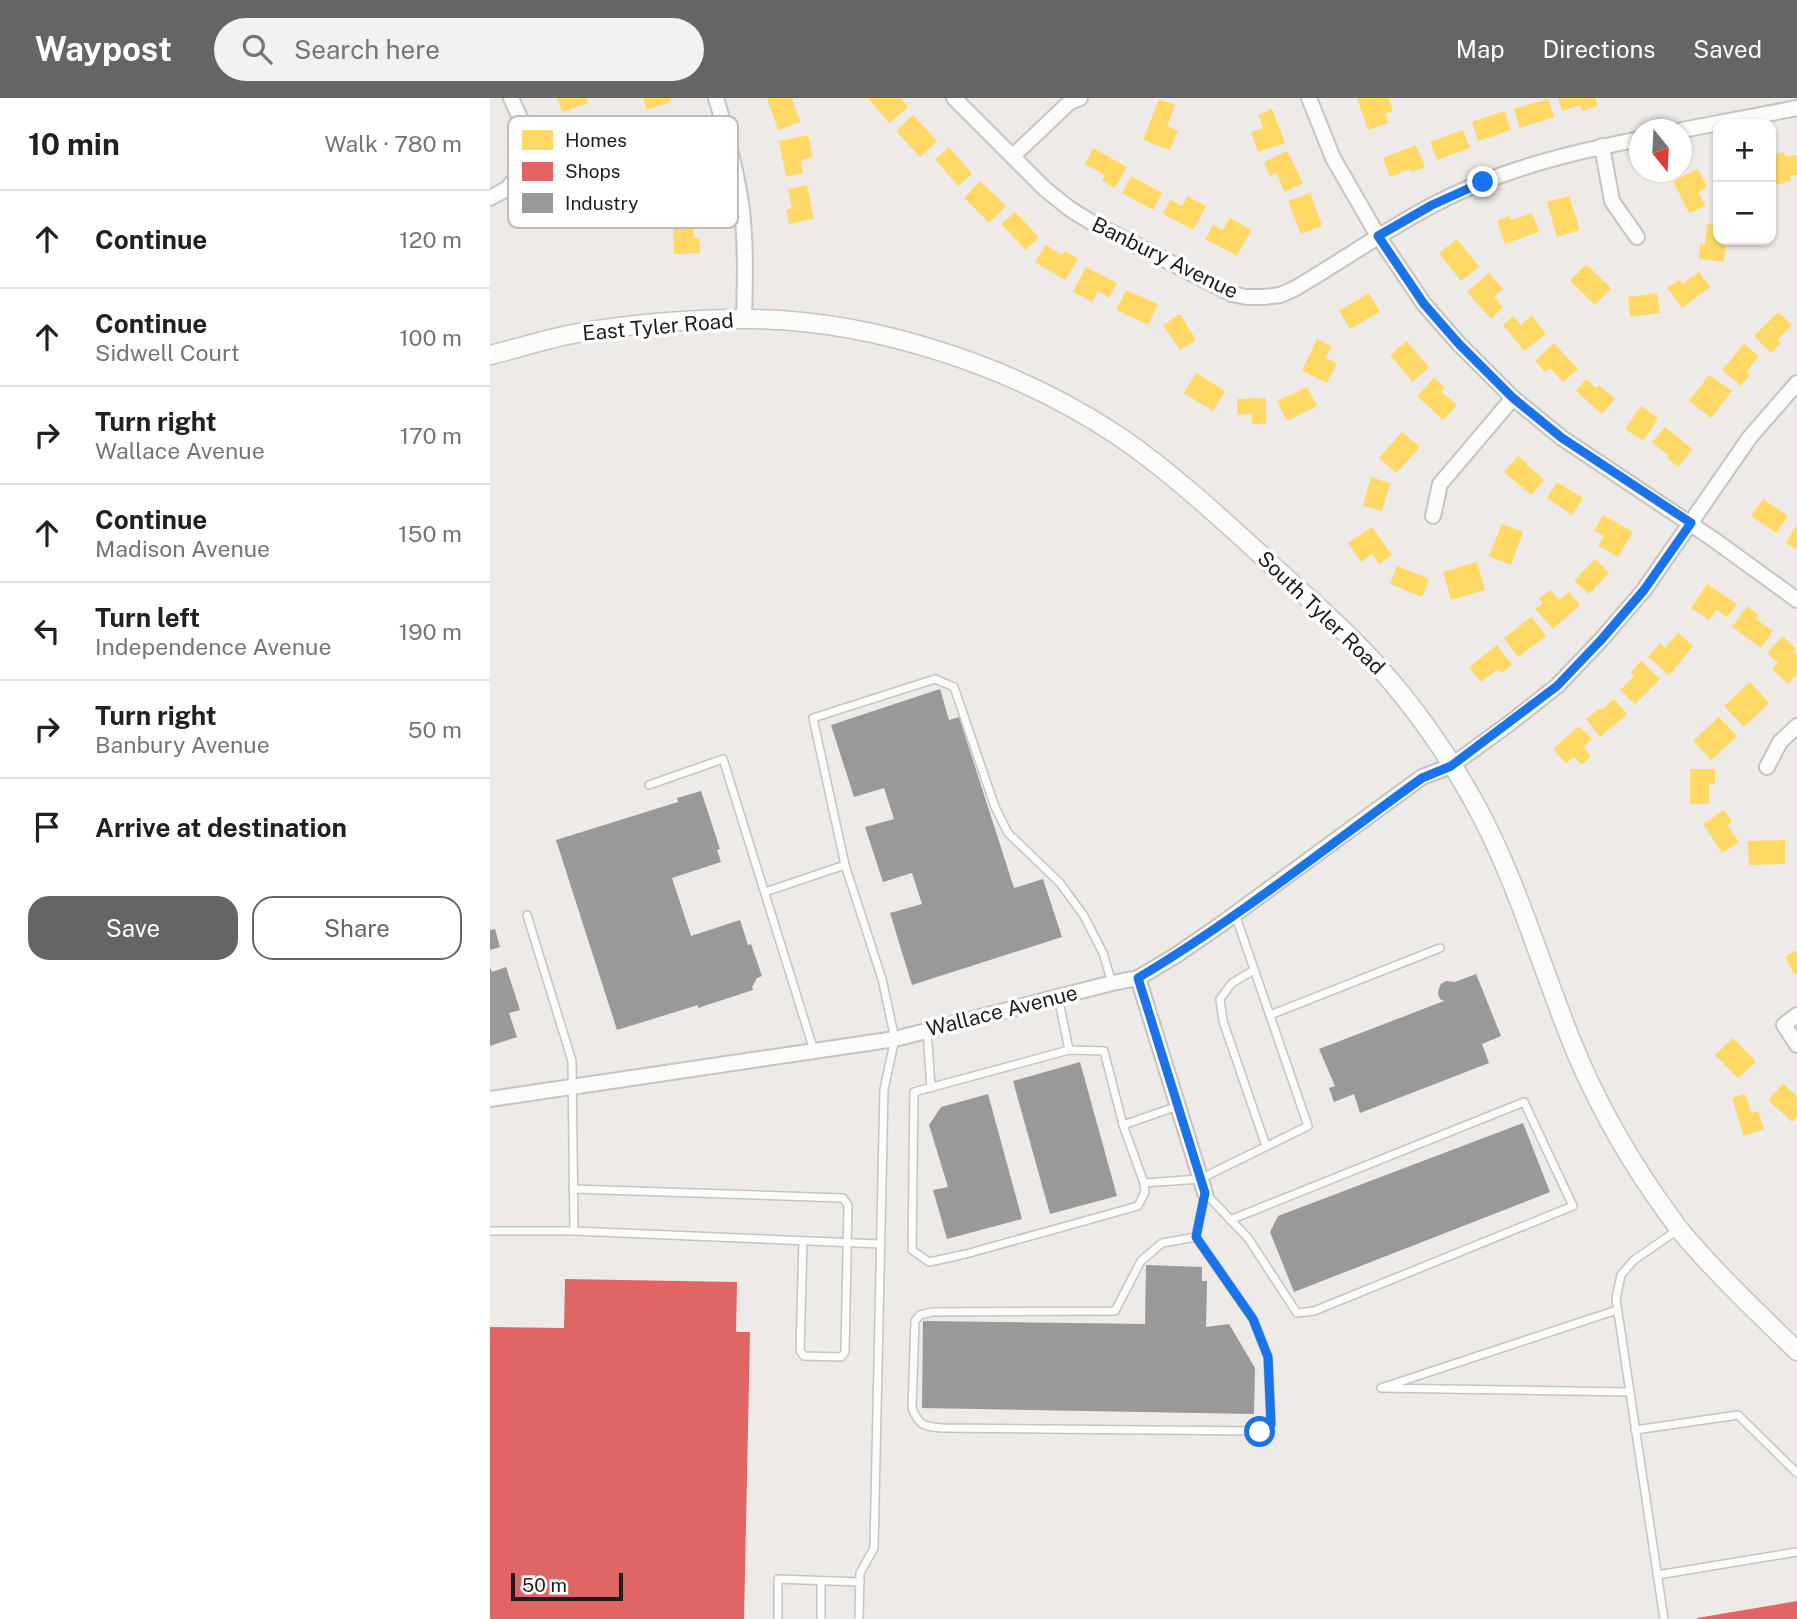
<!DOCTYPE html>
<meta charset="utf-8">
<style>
:root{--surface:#fff;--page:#f2f2f2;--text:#202124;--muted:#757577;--line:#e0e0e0;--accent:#666564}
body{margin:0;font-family:"Public Sans",sans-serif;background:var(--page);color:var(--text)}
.controls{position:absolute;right:21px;top:21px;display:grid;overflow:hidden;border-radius:14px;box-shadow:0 2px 5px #0004}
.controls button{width:63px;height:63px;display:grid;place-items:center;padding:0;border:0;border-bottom:2px solid var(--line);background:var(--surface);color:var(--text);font:35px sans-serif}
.compass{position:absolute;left:1139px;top:21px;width:63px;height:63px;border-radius:50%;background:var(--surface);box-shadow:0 2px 5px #0004;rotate:162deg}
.scale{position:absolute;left:21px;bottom:18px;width:112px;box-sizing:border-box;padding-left:7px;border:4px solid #1e1e1e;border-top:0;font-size:19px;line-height:24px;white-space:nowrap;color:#1e1e1e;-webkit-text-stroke:5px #fff;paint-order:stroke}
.stop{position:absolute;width:21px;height:21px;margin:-16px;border:5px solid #1a73e8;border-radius:50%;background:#fff}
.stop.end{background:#1a73e8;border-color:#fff;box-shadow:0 2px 7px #0008}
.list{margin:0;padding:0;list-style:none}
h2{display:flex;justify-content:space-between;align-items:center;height:91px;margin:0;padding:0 28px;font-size:30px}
h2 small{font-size:23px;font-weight:400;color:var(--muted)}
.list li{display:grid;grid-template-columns:46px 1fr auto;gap:21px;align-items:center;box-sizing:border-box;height:98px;padding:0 28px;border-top:2px solid var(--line)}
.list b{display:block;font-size:26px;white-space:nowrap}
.list p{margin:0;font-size:23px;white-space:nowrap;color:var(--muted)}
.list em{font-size:23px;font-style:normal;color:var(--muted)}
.actions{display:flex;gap:14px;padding:21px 28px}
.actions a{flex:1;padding:16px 0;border:2px solid var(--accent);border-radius:21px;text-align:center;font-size:24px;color:var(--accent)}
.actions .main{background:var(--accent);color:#fff}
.icon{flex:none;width:38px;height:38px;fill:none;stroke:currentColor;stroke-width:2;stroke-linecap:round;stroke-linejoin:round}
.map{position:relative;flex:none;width:1307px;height:1521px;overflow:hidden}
header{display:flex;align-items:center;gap:42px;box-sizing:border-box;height:98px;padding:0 35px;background:var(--accent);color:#fff}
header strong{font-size:33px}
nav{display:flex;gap:38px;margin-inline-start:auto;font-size:24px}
.search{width:490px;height:63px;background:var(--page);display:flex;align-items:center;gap:18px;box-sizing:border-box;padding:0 24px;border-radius:38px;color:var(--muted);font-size:26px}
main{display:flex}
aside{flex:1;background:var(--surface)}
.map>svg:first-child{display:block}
.homes{fill:#ffd966}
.shops{fill:#e06666}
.industry{fill:#999}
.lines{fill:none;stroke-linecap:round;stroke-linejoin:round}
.service-casing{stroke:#c5c4c3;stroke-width:10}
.minor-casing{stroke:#c5c4c3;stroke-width:18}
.tertiary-casing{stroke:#c5c4c3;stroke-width:21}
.service{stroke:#fcfcfb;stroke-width:7}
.minor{stroke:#fcfcfb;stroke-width:14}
.tertiary{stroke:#fcfcfb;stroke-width:18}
.route{stroke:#1a73e8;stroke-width:9}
.labels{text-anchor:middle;stroke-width:7;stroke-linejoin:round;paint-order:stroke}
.street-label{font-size:21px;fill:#1e1e1e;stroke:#fff}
.key{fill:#fff;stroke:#bcbcbc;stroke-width:2}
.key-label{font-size:19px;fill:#1e1e1e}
</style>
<header>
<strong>Waypost</strong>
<div class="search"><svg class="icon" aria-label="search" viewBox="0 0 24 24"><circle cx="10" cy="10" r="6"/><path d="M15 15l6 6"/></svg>Search here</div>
<nav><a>Map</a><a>Directions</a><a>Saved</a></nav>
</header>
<main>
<aside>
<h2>10 min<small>Walk · 780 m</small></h2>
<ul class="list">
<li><svg class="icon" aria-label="ahead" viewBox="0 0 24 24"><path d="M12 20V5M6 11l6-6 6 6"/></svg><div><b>Continue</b></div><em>120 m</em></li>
<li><svg class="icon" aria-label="ahead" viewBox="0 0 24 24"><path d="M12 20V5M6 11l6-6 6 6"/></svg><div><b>Continue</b><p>Sidwell Court</p></div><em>100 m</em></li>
<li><svg class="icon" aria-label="right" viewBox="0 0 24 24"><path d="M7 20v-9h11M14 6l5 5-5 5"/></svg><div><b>Turn right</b><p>Wallace Avenue</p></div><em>170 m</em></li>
<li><svg class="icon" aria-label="ahead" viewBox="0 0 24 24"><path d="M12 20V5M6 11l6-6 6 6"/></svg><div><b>Continue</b><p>Madison Avenue</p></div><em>150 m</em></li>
<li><svg class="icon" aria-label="left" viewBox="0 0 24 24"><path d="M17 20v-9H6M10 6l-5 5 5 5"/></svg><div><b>Turn left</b><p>Independence Avenue</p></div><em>190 m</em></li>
<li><svg class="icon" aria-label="right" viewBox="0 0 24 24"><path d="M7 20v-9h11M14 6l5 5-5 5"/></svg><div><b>Turn right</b><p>Banbury Avenue</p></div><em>50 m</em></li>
<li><svg class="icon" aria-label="arrive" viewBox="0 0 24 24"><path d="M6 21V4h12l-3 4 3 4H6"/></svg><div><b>Arrive at destination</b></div></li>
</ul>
<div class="actions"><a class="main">Save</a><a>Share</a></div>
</aside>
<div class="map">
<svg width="1307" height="1521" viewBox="0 0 1307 1521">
<rect width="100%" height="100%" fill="#edeae7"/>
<g class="homes">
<path d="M67,0H96L98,5L72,14Z"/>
<path d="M153,0H180L181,4L157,12Z"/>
<path d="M277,0H302L310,24L288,32Z"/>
<path d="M378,0H411L418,9L399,25Z"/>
<path d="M867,0H898L903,13L895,16L898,25L878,32Z"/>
<path d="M1068,0H1105L1108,8L1092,13L1090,7L1072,13Z"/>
<path d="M669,1L685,7L677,28L688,33L680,52L653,42Z"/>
<path d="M1058,1L1064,19L1030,30L1024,11Z"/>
<path d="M782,11L795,45L768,54L761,34L773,30L768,17Z"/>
<path d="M1014,13L1021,32L988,43L982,24Z"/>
<path d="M183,17L186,29L190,28L196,49L169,56L163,36L169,35L166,22Z"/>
<path d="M423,17L447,43L430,59L406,33Z"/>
<path d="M973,32L980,50L947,62L940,44Z"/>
<path d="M318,37L323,59L311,62L313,75L296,79L289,43Z"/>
<path d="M926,47L935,69L921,74L920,71L900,79L893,60Z"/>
<path d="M459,49L482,76L468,88L445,61Z"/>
<path d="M603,50L637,69L625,90L612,83L615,77L595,66Z"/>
<path d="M797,53L813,85L795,94L786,75L780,78L774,64Z"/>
<path d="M1294,54L1296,59L1307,57V77L1300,78L1301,83L1286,87L1281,57Z"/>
<path d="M1208,71L1217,89L1208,94L1215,108L1199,115L1183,83Z"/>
<path d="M641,78L672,95L663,112L632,95Z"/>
<path d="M490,83L516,108L499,125L474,100Z"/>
<path d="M317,87L324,121L299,126L296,112L302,110L298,91Z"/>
<path d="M820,95L832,128L811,136L798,103Z"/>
<path d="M697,98L716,108L703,132L673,116L680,102L692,108Z"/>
<path d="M1079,98L1090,132L1067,139L1057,104Z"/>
<path d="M525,114L549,139L536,152L511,126Z"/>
<path d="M1042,115L1049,134L1015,146L1007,123L1019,118L1021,122Z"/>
<path d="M203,118L204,140H209L210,155L184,156L183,119Z"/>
<path d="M740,120L761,132L747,158L715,141L723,127L733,132Z"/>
<path d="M1217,126L1228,127V142H1236L1234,164L1209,161L1210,146L1215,147Z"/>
<path d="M967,141L989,169L971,183L949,155Z"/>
<path d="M556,147L572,157L575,153L588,161L575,182L545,164Z"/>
<path d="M1096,166L1121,190L1105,207L1080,183Z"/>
<path d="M596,169L627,185L619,200L608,193L602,204L583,194Z"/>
<path d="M1209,174L1220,189L1192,210L1177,190L1189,182L1192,186Z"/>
<path d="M999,175L1013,191L1004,199L1013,209L1001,221L977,194Z"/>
<path d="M636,192L668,206L658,227L626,212Z"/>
<path d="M879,195L890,214L860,231L849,213Z"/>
<path d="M1167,195L1170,215L1140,219L1138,199Z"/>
<path d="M1288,214L1302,227L1287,242L1291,245L1281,255L1264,238Z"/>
<path d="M690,216L706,242L690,252L673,227Z"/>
<path d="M1023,218L1031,227L1042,218L1056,236L1034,253L1013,227Z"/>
<path d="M827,241L841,248L835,260L847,265L837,285L812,273Z"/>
<path d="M916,243L939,269L923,284L900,257Z"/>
<path d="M1064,245L1088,271L1073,284L1060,270L1055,274L1045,263Z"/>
<path d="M1254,246L1269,258L1256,274L1260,277L1251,288L1232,272Z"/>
<path d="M706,275L735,293L723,313L694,295Z"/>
<path d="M1219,277L1242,293L1221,320L1199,303Z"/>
<path d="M944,280L955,290L951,293L967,307L953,322L927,298Z"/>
<path d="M1096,281L1106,290L1109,287L1125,301L1112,316L1086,293Z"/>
<path d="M817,289L827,308L797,323L787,303Z"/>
<path d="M776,300V326H762V316L747,317V301Z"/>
<path d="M1151,308L1168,320L1153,343L1135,331Z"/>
<path d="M1175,329L1202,351L1188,369L1177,360L1179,358L1162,344Z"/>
<path d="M912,334L930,349L906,375L889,360Z"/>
<path d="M1028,358L1038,366L1037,367L1054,382L1041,397L1014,374Z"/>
<path d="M881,379L900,385L892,413L873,408Z"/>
<path d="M1067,384L1093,400L1082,417L1057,400Z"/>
<path d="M1273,401L1298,418L1286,435L1261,418Z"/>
<path d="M1113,417L1143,434L1128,459L1108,448L1114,438L1104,433Z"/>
<path d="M1012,426L1033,434L1021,467L999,458Z"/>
<path d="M1307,426V452L1296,445Z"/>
<path d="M882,429L902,457L889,466L882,456L871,464L858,445Z"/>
<path d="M1105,461L1119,475L1099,496L1084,483Z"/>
<path d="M987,464L995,492L961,502L953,474Z"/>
<path d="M907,468L939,481L932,499L900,486Z"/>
<path d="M1217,486L1247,506L1237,519L1226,512L1219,522L1201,510Z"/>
<path d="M1060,492L1069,502L1079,494L1090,507L1063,531L1045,511L1053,505L1049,501Z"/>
<path d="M1257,508L1269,517L1266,521L1283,533L1271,550L1242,529Z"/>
<path d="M1041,519L1056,538L1028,559L1014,540Z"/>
<path d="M1188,535L1203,548L1179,577L1158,559L1170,545L1175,550Z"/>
<path d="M1293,538L1306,551L1303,554L1307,557V576L1298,586L1282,571L1288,565L1277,555Z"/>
<path d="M1007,547L1022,567L1011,575L1008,571L991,584L979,569Z"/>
<path d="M1151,563L1170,581L1145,606L1130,592L1144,578L1141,574Z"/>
<path d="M1260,584L1279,605L1254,629L1234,608Z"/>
<path d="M1124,601L1137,616L1110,639L1096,621L1110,610L1112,612Z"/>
<path d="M1229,619L1247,638L1221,662L1203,643Z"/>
<path d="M1089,628L1102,641L1093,649L1101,658L1092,667L1084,659L1076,665L1063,651Z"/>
<path d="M1200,671H1225V686H1219V706H1200Z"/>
<path d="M1234,712L1242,724L1237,727L1249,744L1232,755L1213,726Z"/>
<path d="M1295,742V766L1259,767L1258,743Z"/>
<path d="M1307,852V875L1304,876L1295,859Z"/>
<path d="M1243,940L1266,964L1248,980L1225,957Z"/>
<path d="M1293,986L1307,998V1019L1302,1024L1278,1002Z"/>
<path d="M1255,996L1262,1015L1268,1013L1274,1031L1254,1038L1242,1000Z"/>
</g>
<g class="shops">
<path d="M75,1181L247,1184L246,1234H260L254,1521H0V1229L74,1230Z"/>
<path d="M1307,1503V1521H1207V1520Z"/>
</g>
<g class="industry">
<path d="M450,591L459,622L469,619L524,790L553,781L572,839L422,887L400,815L432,806L422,775L393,784L375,729L404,721L394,690L364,699L341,627Z"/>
<path d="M211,693L230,751L227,752L231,764L182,780L201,838L250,822L258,847L261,846L272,878L267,880L262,889L263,892L208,910V907L127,932L66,742L188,704L187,700Z"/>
<path d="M5,831L10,849L0,852V832Z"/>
<path d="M0,869L2,874L16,869L30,912L19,915L27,939L0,948Z"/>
<path d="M986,876L1011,938L992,946L999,965L870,1015L864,996L844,1004L839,990L845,988L829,951L954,903L950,901L948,896L949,890L951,886L956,883L965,884Z"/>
<path d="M590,964L627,1098L560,1116L523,983Z"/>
<path d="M498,996L532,1121L457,1141L443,1092L458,1089L439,1027L451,1009Z"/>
<path d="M1033,1025L1060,1094L804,1194L780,1134L788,1118Z"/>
<path d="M656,1167L712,1169V1183H717L716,1229L739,1226L765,1270L764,1316L432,1310L433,1223L655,1226Z"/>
</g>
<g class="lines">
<g class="service-casing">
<g id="service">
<path d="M159,687L233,661L324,953"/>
<path d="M355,767L323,620L445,581L464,589L505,709L518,735L570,785L594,818L613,855L622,885"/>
<path d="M275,794L355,767L392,881L405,941L394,991L384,1450L370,1475L369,1521"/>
<path d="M37,817L82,963L84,1133L390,1146"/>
<path d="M764,872L742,885L730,901L733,923L776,1048"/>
<path d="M568,899L579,952"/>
<path d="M780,917L950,850"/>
<path d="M437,932L441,990"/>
<path d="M579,952L614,953L633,1027L654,1085L655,1094L648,1108L476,1156L439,1164L422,1152L424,994Z"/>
<path d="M633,1027L688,1008"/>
<path d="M654,1085L710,1081L818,1028L745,816"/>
<path d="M83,1091L353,1100L358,1107L355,1254L351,1259L314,1258L310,1253L313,1144"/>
<path d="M715,1095L758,1140L807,1215L824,1213L1083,1108L1034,1004L740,1122"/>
<path d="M0,1133H84"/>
<path d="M706,1139L672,1145L651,1163L625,1213L442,1214L430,1217L425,1223L422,1310C429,1328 435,1329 453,1330L770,1333L781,1326L778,1259L763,1221L706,1139L715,1095"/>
<path d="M1127,1212L891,1290L1139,1294"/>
<path d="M1145,1332L1248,1317L1307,1375"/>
<path d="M1167,1477L1307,1454"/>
<path d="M288,1521V1481L370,1484"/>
<path d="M331,1521V1483"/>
<path d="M1174,1521L1126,1201L1131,1177L1144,1162L1189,1131"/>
</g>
</g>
<g class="minor-casing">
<g id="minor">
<path d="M226,0C237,37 247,74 252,112C256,148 255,185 254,221"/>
<path d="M464,0L555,91L580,111L601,124L742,196L756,199H774L790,197L804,191C850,164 894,133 941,108C1006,73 1078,55 1150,41"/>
<path d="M819,0L843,60L888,138L934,206L969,246L1023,300L1072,340L1223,441L1307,502"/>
<path d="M1192,32L1307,10"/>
<path d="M1112,48L1122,103L1147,139"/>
<path d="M523,58L580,4L590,0"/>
<path d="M0,100L18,90L30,74L36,54L35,31L21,0"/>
<path d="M943,418L950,386L1023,300"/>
<path d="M1277,669L1290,644L1307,628"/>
<path d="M648,880L715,1095"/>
<path d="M1307,917L1294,927L1307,947"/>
<path d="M0,1001L405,941L622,885L648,880L685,858L730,827L932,679L961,668L1020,625L1067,588L1111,542L1154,492L1260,339L1307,285"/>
</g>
</g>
<g class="tertiary-casing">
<path id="tertiary" d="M0,257C29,250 59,240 88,235C142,226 197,221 252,221C380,220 524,268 630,339C685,377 734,423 783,468C810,493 838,517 863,542C910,589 951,645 983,702C1026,779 1050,866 1083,947C1105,1001 1133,1051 1166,1099C1175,1111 1183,1124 1193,1136C1228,1177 1268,1215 1307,1253"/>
</g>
<use href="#service" class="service"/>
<use href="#minor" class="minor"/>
<use href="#tertiary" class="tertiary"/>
</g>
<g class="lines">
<path class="route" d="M770,1334L781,1326L778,1259L763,1221L706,1139L715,1095L648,880C747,821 839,747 932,680L961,668L1067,588L1111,542L1154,492L1201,425L1072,340L1023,300L969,246L934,206L888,138L942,107L993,84"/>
</g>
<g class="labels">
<g class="street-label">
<text transform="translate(675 160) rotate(26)" y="7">Banbury Avenue</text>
<text transform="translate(168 229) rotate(-5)" y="7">East Tyler Road</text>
<text transform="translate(831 515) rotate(44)" y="7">South Tyler Road</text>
<text transform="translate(512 913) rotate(-14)" y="7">Wallace Avenue</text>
</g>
</g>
<rect x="18" y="18" width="230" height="112" rx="10" class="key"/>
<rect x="32" y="32" width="31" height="20" fill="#ffd966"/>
<rect x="32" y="64" width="31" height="19" fill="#e06666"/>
<rect x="32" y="95" width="31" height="20" fill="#999"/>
<g class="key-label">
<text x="75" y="49">Homes</text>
<text x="75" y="80">Shops</text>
<text x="75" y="112">Industry</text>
</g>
</svg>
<div class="controls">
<button>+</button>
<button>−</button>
</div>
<svg class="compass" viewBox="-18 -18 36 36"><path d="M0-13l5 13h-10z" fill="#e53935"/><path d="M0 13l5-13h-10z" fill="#757577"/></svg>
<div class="scale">50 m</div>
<div class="stop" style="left:770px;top:1334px"></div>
<div class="stop end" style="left:993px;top:84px"></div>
</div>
</main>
